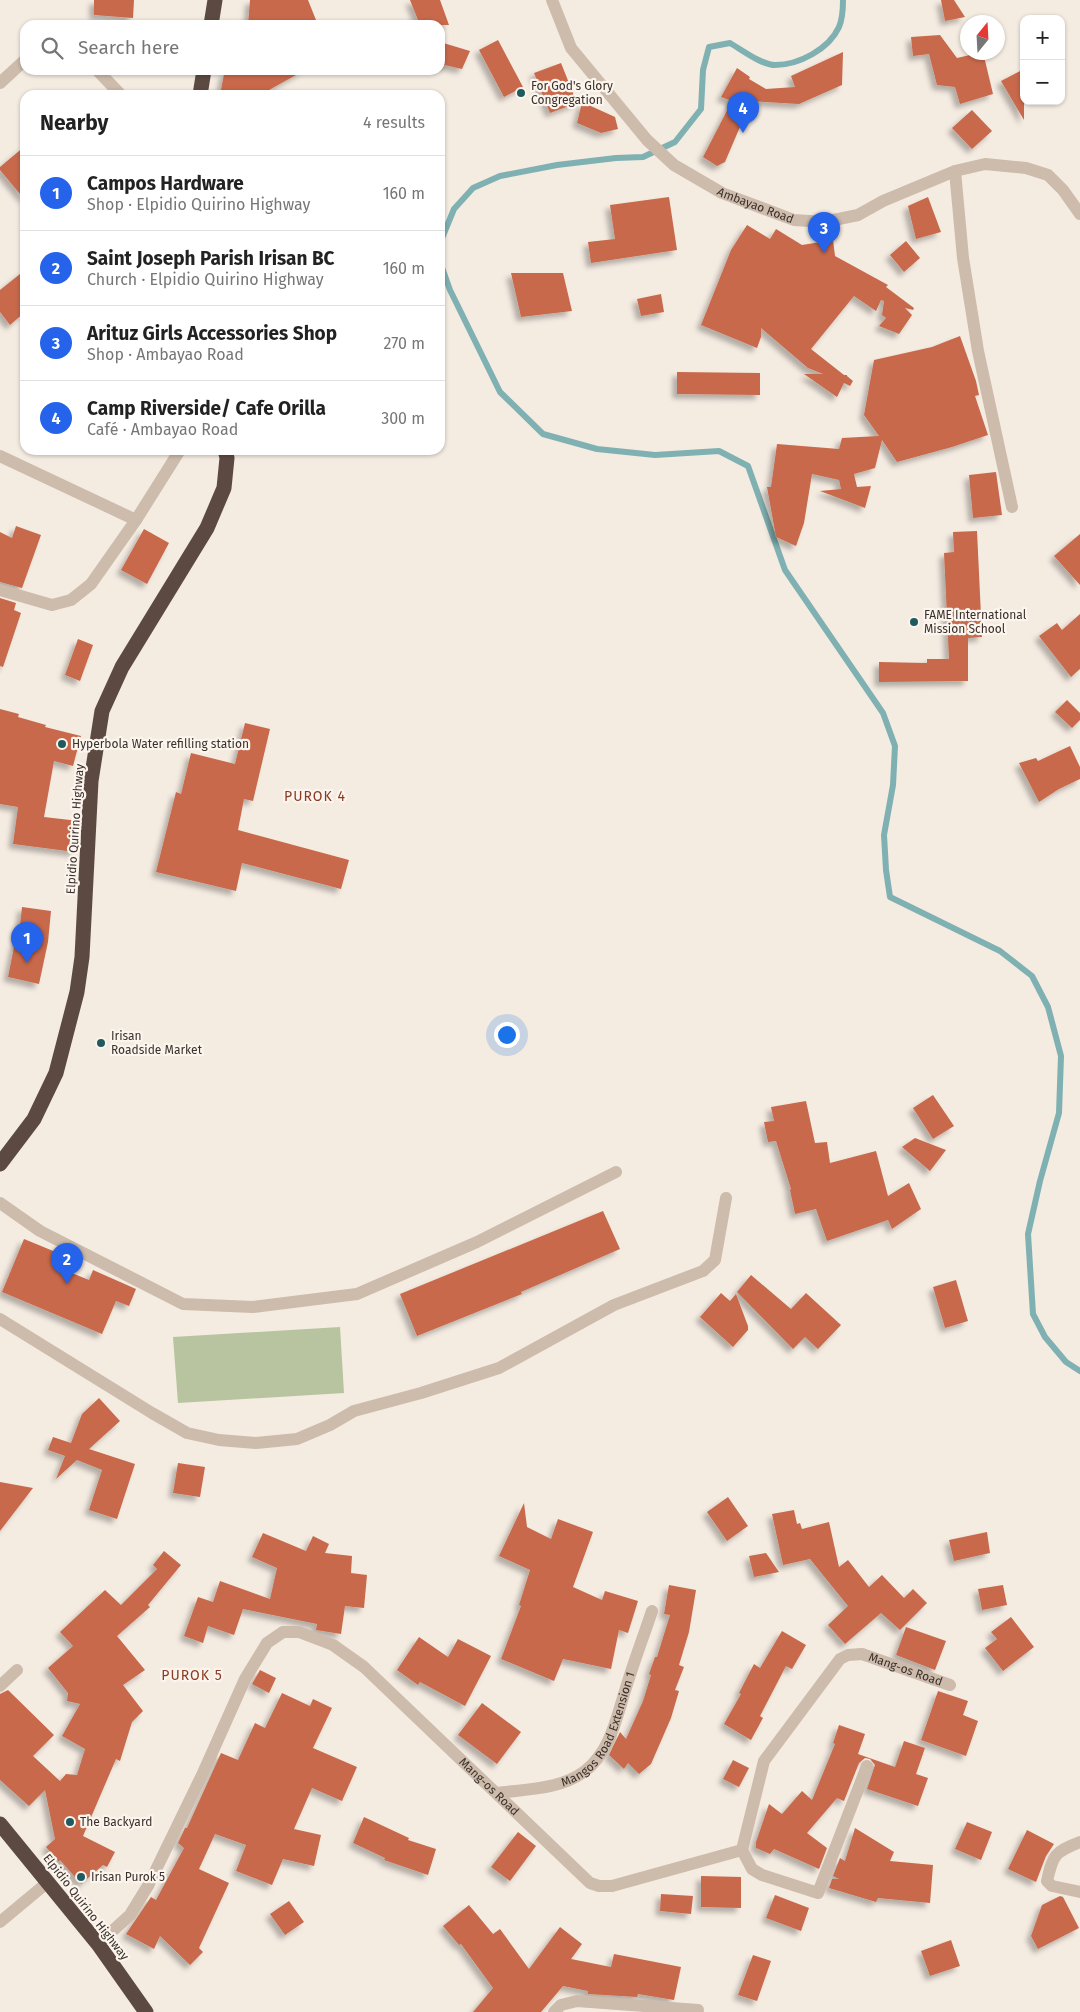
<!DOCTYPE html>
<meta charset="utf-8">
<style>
:root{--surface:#fff;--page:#f6f6f6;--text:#222;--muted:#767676;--line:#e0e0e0;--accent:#2563eb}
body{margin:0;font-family:"Fira Sans",sans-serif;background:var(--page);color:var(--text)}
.controls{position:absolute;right:15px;top:15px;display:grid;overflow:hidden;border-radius:10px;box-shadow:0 1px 4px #0004}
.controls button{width:45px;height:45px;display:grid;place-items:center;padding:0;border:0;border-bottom:1px solid var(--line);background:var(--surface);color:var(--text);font:25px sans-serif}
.compass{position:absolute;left:960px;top:15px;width:45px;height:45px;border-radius:50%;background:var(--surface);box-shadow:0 1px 4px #0004;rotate:18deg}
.you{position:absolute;left:506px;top:1034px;width:18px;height:18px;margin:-12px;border:4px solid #fff;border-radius:50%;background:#1a73e8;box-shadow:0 0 0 8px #1a73e833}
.badge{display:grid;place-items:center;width:32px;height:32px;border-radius:50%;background:var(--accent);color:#fff;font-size:16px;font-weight:700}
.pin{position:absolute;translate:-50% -41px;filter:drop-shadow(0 1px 2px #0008)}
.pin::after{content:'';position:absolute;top:26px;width:18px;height:15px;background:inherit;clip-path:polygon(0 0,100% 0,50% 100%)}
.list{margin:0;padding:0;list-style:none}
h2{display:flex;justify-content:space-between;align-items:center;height:65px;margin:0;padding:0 20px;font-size:21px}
h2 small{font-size:16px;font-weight:400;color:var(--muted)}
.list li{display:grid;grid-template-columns:32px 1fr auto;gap:15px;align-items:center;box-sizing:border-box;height:75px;padding:0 20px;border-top:1px solid var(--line)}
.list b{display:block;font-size:19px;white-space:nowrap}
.list p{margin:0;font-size:16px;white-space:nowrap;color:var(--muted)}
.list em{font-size:16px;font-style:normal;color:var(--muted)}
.icon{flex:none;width:28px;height:28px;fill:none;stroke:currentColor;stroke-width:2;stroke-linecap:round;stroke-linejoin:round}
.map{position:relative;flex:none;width:1080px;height:2012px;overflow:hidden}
.search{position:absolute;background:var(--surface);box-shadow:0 1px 4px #0004;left:20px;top:20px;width:425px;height:55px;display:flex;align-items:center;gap:12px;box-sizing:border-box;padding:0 18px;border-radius:15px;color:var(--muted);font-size:19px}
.panel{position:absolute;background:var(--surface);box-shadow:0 1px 4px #0004;left:20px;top:90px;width:425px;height:365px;border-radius:15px}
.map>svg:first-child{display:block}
.green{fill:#b8c4a0}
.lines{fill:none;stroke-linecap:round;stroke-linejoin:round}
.stream{stroke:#7fb0b2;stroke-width:6}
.building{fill:#c8694b;filter:url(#shadow)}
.street{stroke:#cdbbac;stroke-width:12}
.highway{stroke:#5c4a42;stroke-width:15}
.poi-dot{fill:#1f5a5e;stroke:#fbf5ee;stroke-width:2}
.labels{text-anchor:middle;stroke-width:4.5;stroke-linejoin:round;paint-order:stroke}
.poi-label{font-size:12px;fill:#3b302b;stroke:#fbf5ee;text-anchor:start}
.street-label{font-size:12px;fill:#3b302b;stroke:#fbf5ee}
.neighbourhood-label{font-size:14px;letter-spacing:1px;fill:#8c3b22;stroke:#fbf5ee}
</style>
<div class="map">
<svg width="1080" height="2012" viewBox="0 0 1080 2012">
<defs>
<filter id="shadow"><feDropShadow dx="-4.5" dy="4.5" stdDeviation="2.5" flood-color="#0004"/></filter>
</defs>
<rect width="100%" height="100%" fill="#f4ebe1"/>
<path class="green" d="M340,1327L344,1393L178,1403L173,1337Z"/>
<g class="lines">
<g class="stream">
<path d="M440,243L454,209L473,188L500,176L557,165L616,158L643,157L675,142L701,109L703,70L709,47L730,43C742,50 762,65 775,65C799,65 829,49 839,27C842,20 843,8 843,0"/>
<path d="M440,262L450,290L500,392L543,434L597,449L655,455L719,451L748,466L785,570L883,713L895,746L893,785L884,835L886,870L890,897L1000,951L1032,976L1048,1007L1061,1056L1059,1113L1040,1181L1028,1234L1033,1314L1045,1337L1066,1362L1080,1371"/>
</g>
</g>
<g class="building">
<path d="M94,0H134L133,18L94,15Z"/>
<path d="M250,0H308L318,25H248Z"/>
<path d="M410,0H440L449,25H420Z"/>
<path d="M941,0H954L965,17L945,21Z"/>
<path d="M940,35L957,58L983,52L993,94L960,104L955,87L937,85L929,54L913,56L911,37Z"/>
<path d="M498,40L523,87L504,97L479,50Z"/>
<path d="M440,42L470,51L462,69L440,64Z"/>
<path d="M843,52L842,85L799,104L751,101L725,162L717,166L703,157L732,101L721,97L737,68L750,77L749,79L766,89L795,87L791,76Z"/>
<path d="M561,63L577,103L550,113L534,73Z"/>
<path d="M1024,69V120L1001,81Z"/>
<path d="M229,70H305L260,95H231L221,90L224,74Z"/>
<path d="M582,102L615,117L618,129L601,133L577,123Z"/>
<path d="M972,110L992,131L972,149L952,128Z"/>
<path d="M25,146V200L0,170V167Z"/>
<path d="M669,197L677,250L591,263L588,242L615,239L610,205Z"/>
<path d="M928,197L941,232L916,239L908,206Z"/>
<path d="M747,225L770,239L776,229L802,245L833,240L835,256L888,285L886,287L914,308L913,310L905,308L912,315L899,334L879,326L886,318L882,315L884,301L881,300L876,311L854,296L811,349L844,375H847V376L853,381L850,386L844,383L837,397L804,374H823L808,368L761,328V337L757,348L701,325L731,250Z"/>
<path d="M906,241L920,258L904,272L890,255Z"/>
<path d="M25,270V312L10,325L0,312V290Z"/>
<path d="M511,273H563L572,311L521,317Z"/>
<path d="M661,294L664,312L641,316L637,299Z"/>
<path d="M960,336L976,381L979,395L975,396L988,435L952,447L897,462L882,440L875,468L854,474L857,487L871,486L865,508L820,491L841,489L839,480L812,474L804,523L796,546L776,537L767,487H771L777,444L839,449L842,438L879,436L864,415L874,360L932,347Z"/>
<path d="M677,372L760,373V395L677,394Z"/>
<path d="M996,472L1002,515L973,518L969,475Z"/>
<path d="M16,526L41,535L22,588L0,582V532L12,538Z"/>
<path d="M144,529L169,543L147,584L121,570Z"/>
<path d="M977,531L982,637L968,638V681L879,682V662L927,663V659H949L944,553L954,552L953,532Z"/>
<path d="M1080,534V585L1054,556Z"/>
<path d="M0,598L16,603L14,610L21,613L3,667L0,666Z"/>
<path d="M1080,614V669L1071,677L1039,636L1057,623L1062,630Z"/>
<path d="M78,639L93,645L80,681L65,675Z"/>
<path d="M1067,700L1080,713V720L1072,728L1055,712Z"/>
<path d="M0,709L19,714L18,717L46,725L45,727L81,736L73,766L54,761L44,817L79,821L75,852L13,844L18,807L0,804Z"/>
<path d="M245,723L270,729L253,801L244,799L238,830L349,860L341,889L242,863L236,891L156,872L176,792L181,794L191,753L235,764Z"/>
<path d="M1070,746L1080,767V779L1059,789L1039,802L1019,763L1036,758L1038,761Z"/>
<path d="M22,907L51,911L48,942L39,984L8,977L15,942L18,943Z"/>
<path d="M933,1095L954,1126L933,1139L913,1108Z"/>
<path d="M806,1101L815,1143L827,1142L830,1163L876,1151L888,1196L909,1183L921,1209L892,1229L888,1220L827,1241L816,1209L795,1214L790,1190L791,1189L776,1141L768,1142L764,1122L774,1121L771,1107Z"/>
<path d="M915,1138L946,1150L930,1171L902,1147Z"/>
<path d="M603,1211L620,1249L521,1292L522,1294L417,1336L400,1294Z"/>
<path d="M24,1239L63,1255L57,1267L89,1280L93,1270L136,1289L129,1306L116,1301L102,1334L2,1292Z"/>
<path d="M751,1275L791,1309L806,1293L841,1325L818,1349L805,1337L793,1349L737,1292Z"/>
<path d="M956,1280L968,1321L945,1328L933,1287Z"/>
<path d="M721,1293L730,1301L736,1294L748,1326V1330L733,1347L700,1317Z"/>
<path d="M99,1398L120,1421L89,1449L135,1464L117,1519L89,1510L102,1470L77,1460L56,1479L65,1456L48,1450L53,1437L71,1443L82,1414Z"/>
<path d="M178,1463L205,1467L200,1497L173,1493Z"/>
<path d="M0,1482L33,1488L0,1531Z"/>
<path d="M728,1497L748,1526L727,1541L707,1512Z"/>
<path d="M524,1503L527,1527L551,1539L558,1519L593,1532L573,1587L602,1600L605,1591L638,1601L628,1633L619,1630L611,1669L563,1659L554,1681L501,1659L521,1606L519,1605L530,1570L499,1556Z"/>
<path d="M794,1510L797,1524L800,1523L802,1529L829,1522L839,1567L848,1560L869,1587L882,1575L904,1598L913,1589L927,1603L900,1630L881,1613L845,1644L828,1625L848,1606L810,1559L783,1565L772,1514Z"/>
<path d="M987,1532L990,1553L954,1561L949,1540Z"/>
<path d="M263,1533L306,1551L313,1536L329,1544L325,1553L352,1556L351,1573L367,1575L364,1608L345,1606L341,1634L316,1630L317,1624L243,1609L234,1635L208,1626L203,1643L184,1636L198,1597L213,1602L220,1581L270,1599L277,1568L252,1557Z"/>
<path d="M164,1551L181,1565L148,1605L150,1607L117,1636L145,1670L123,1685L143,1711L132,1722L120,1761L116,1759L83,1836L115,1852L107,1867L103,1865L81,1884L60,1860L59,1862L46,1847L55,1839L45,1790L29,1806L0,1780V1694L8,1690L54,1735L33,1756L60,1781L66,1774L77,1775L85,1749L62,1736L80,1704L67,1701L68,1693L48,1668L73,1646L60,1632L105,1590L121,1605L157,1569L153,1565Z"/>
<path d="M766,1553L779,1572L754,1577L749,1556Z"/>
<path d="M669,1585L696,1590L689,1632L679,1665L684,1667L675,1690L679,1691L671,1718L651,1764L639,1774L628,1763L624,1769L609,1755L620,1732L626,1739L643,1701L651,1675L649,1674L655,1657H657L670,1615L664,1614Z"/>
<path d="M1003,1585L1007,1605L982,1610L978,1589Z"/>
<path d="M1011,1617L1034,1647L1003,1671L985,1648L997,1639L991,1632Z"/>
<path d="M906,1627L946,1641L935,1670L896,1655Z"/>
<path d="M782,1631L806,1645L792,1669L786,1666L760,1716L763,1718L751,1740L724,1724L741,1694L739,1693L754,1664L760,1668Z"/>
<path d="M419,1637L448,1657L458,1639L491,1656L465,1706L420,1682L418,1685L397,1670Z"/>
<path d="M260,1670L276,1678L269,1693L252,1684Z"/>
<path d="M938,1691L968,1701L963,1715L978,1721L966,1756L921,1740Z"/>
<path d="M282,1693L310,1706L313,1699L332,1708L313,1748L357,1767L342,1801L312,1788L294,1829L321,1835L314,1866L283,1859L272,1885L236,1871L246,1845L215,1834L199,1869L229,1883L199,1948L203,1952L190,1965L160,1936L154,1949L126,1934L151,1897L156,1900L184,1848L178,1843L185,1828H187L221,1753L238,1760L255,1723L265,1728Z"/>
<path d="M482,1703L521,1732L497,1764L458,1735Z"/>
<path d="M839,1725L865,1734L858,1754L895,1767L904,1741L925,1748L916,1774L928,1778L918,1806L867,1789L875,1765L870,1759L865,1758L859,1763L844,1801L837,1798L807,1833L827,1848L819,1869L774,1849L770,1854L756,1848V1842L769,1804L782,1814L802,1791L812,1800L835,1744L833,1743Z"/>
<path d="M733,1760L749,1768L739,1787L723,1779Z"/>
<path d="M364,1817L409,1838L408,1840L436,1849L428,1875L384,1860L385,1858L353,1843Z"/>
<path d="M967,1822L992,1832L981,1860L955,1849Z"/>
<path d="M855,1828L894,1852L890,1861L933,1865L930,1903L878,1898L876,1902L829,1888L832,1879H839L833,1876L840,1858L845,1861Z"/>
<path d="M1027,1830L1054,1844L1046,1856L1036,1882L1008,1869Z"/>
<path d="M518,1832L536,1846L510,1881L491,1867Z"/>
<path d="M701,1876L741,1877V1908L701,1907Z"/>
<path d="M661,1894L693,1896L691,1914L660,1911Z"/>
<path d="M775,1895L809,1908L801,1931L766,1918Z"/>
<path d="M1060,1896L1063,1897L1079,1928L1038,1949L1031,1936L1042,1905Z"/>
<path d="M289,1901L304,1922L285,1935L270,1914Z"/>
<path d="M469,1905L493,1934L500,1929L529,1969L560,1927L582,1944L571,1959L611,1967L614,1954L681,1967L674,2000L638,1994L637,1997L588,1994V1991L563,1986L541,2012H473L493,1988L461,1944L459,1945L443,1926Z"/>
<path d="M951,1940L960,1966L930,1976L921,1951Z"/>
<path d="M753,1955L771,1961L757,2001L738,1995Z"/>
</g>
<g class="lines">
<g class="street">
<path id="s1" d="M552,0L571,48L647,140L674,165L722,193L794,220L824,222L858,215L883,201L955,171L985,164L1026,168L1048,175L1063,190L1080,214"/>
<path d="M97,70L121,95"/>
<path d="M0,83L25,60"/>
<path d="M955,171L963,258L978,351L1012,507"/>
<path d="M0,456L136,520"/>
<path d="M0,590L52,605L71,600L91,584L136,520L180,450"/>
<path d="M0,1203L40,1231L183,1304L253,1307L357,1294L477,1242L616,1172"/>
<path d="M0,1319L152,1413L187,1433L219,1440L256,1443L297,1439L330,1425L354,1411L421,1393L499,1368L614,1305L703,1271L715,1260L726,1198"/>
<path d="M0,1686L17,1670"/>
<path id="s2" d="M497,1793C526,1789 560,1790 585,1771C610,1752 616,1719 625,1691C633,1664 643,1638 652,1611"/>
<path d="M1080,1842C1055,1852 1053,1854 1047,1881L1052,1886L1080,1892"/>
<path d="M742,1850L752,1869L762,1875L818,1893L867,1766"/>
<path d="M0,1922L48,1882"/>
<path id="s3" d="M98,1944L130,1915L149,1884L203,1773L245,1679L267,1643L283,1632H299L333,1645L364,1667L590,1883L599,1886H612L742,1850L764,1761L840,1659L848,1655L862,1654L950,1685"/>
<path d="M554,2012L561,2005L577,2001L698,2010"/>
</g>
<g class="highway">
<path d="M211,25L215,0"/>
<path d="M200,95L204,70"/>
<path d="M0,1164L34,1119L56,1073L77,992L82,957L91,781L102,711L122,667L207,528L224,488L227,458L225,450"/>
<path d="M0,1824L98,1944L146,2012"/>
</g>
</g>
<g class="poi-dot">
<circle cx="521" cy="93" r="5"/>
<circle cx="914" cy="622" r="5"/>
<circle cx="62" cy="744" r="5"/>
<circle cx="101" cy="1043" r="5"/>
<circle cx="70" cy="1822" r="5"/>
<circle cx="81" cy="1877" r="5"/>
</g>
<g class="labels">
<g class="poi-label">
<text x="531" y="90">For God's Glory<tspan x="531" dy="14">Congregation</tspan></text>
<text x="924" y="619">FAME International<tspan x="924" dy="14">Mission School</tspan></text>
<text x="72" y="748">Hyperbola Water refilling station</text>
<text x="111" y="1040">Irisan<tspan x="111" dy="14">Roadside Market</tspan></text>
<text x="80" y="1826">The Backyard</text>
<text x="91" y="1881">Irisan Purok 5</text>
</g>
<g class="street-label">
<text dy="4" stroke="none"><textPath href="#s1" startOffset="299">Ambayao Road</textPath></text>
<text transform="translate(75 829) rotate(-86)" y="4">Elpidio Quirino Highway</text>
<text dy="4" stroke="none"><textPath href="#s3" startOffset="1216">Mang-os Road</textPath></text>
<text dy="4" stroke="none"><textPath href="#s2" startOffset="134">Mangos Road Extension 1</textPath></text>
<text dy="4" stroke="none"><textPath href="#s3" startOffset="631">Mang-os Road</textPath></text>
<text transform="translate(86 1907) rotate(52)" y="4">Elpidio Quirino Highway</text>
</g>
<g class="neighbourhood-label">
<text x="315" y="801">PUROK 4</text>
<text x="192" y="1680">PUROK 5</text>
</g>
</g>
</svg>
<div class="controls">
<button>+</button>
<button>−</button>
</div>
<svg class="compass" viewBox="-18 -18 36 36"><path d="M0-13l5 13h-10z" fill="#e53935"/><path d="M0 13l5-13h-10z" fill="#767676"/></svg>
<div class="you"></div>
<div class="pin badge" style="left:27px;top:963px">1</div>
<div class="pin badge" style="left:67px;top:1284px">2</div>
<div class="pin badge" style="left:824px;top:253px">3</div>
<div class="pin badge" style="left:743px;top:133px">4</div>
<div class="search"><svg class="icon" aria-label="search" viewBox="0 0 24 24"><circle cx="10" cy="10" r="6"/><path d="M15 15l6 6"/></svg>Search here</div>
<section class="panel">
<h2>Nearby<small>4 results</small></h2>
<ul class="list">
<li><span class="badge">1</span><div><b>Campos Hardware</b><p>Shop · Elpidio Quirino Highway</p></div><em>160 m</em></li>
<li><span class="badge">2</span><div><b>Saint Joseph Parish Irisan BC</b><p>Church · Elpidio Quirino Highway</p></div><em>160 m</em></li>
<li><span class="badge">3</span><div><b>Arituz Girls Accessories Shop</b><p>Shop · Ambayao Road</p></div><em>270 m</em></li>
<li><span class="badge">4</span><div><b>Camp Riverside/ Cafe Orilla</b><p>Café · Ambayao Road</p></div><em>300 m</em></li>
</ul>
</section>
</div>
